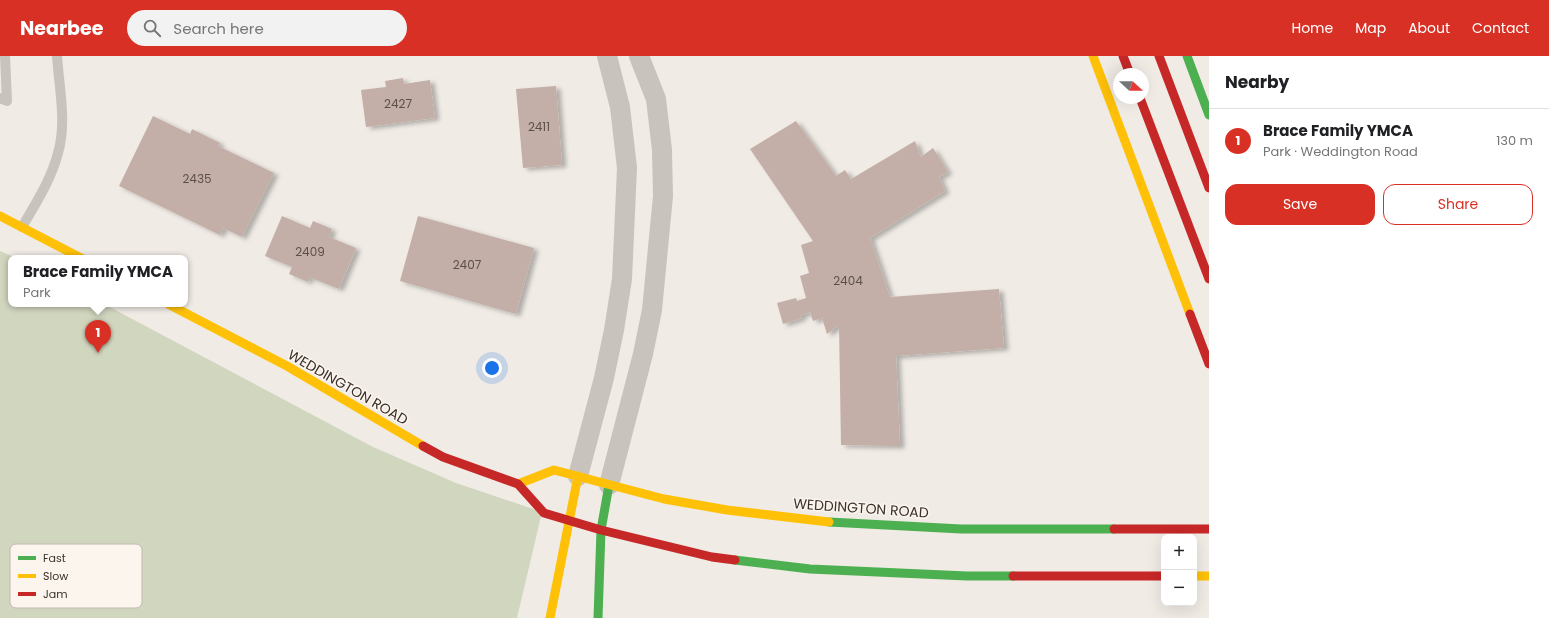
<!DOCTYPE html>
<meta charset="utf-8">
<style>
:root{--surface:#fff;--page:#f2f2f2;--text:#202124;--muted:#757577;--line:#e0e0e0;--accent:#d93025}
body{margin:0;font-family:Poppins,sans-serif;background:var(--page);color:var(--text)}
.controls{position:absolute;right:12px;bottom:12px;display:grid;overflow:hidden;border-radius:8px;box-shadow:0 4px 16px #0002}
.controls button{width:36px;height:36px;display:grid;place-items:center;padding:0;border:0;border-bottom:1px solid var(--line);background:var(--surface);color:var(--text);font:20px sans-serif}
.compass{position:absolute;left:1113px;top:12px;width:36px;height:36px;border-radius:50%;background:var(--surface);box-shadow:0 4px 16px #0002;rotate:111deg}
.you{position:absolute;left:492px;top:312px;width:14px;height:14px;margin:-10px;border:3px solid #fff;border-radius:50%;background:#1a73e8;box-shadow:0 0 0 6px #1a73e833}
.badge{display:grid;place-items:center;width:26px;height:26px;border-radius:50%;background:var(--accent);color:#fff;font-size:13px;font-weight:700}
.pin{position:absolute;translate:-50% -33px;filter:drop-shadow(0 1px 2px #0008)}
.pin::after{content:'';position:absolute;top:21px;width:14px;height:12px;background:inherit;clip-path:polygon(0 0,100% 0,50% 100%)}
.popup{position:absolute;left:8px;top:199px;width:180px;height:52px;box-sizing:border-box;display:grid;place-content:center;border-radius:8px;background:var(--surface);filter:drop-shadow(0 1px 3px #0005);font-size:13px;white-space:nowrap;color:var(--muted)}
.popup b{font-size:15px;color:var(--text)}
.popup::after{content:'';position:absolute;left:50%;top:100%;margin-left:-8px;border:8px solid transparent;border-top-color:var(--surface)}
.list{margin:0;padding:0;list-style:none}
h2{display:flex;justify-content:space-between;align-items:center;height:52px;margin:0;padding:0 16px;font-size:17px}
h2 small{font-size:13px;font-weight:400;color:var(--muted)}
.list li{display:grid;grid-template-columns:26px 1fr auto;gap:12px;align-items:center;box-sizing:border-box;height:64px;padding:0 16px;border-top:1px solid var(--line)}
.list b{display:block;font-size:15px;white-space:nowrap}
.list p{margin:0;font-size:13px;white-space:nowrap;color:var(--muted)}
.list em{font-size:13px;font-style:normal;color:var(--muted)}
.actions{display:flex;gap:8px;padding:12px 16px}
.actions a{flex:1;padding:9px 0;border:1px solid var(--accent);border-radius:12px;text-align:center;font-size:14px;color:var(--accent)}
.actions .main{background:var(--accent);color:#fff}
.icon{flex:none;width:22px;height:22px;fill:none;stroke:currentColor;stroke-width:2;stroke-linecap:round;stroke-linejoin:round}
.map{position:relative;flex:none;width:1209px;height:562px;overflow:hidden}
header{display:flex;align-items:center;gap:24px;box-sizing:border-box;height:56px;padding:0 20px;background:var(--accent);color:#fff}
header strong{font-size:19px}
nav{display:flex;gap:22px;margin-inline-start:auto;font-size:14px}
.search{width:280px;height:36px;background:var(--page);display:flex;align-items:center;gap:10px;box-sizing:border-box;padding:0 14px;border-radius:22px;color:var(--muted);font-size:15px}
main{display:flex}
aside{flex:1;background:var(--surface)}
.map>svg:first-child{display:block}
.green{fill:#d1d6bf}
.building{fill:#c3afa7;filter:url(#shadow)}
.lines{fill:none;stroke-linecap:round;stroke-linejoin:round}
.lane{stroke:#c9c3be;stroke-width:10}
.street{stroke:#c9c3be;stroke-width:20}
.fast{stroke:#4caf50;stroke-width:9}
.slow{stroke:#ffc107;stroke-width:9}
.jam{stroke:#c62828;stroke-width:9}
.labels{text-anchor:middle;stroke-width:3;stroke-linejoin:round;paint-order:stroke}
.number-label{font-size:12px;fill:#5d504a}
.street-label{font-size:14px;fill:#3b302b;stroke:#fbf5ee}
.key{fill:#fbf5ee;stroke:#c1bab4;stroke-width:1}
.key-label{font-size:11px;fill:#3b302b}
</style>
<header>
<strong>Nearbee</strong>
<div class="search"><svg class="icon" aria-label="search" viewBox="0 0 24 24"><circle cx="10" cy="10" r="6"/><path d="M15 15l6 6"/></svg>Search here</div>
<nav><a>Home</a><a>Map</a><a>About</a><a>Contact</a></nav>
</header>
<main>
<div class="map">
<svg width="1209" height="562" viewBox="0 0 1209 562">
<defs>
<filter id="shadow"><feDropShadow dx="4.5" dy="2.5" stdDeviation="2" flood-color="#0004"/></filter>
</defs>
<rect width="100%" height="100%" fill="#f0ebe5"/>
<path class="green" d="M0,195L16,202H11V248H104L373,391L456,427L542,456L517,562H0Z"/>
<g class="building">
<path d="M403,22L404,28L430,24L435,62L366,71L361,34L386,31L385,25Z"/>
<path d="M556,30L562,109L523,112L516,33Z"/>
<path d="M153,60L190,78L192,73L220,87L218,90L274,117L242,181L223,172L220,179L119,130Z"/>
<path d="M796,65L836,120L845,114L851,123L915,85L921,101L933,92L948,116L939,121L945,135L870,182L890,241L999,233L1004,292L896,300L900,390L841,389L839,269L827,278L822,262L813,265L810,256L801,259L802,262L783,268L777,247L796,242L797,245L806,242L800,220L809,217L801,189L813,185L750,93Z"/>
<path d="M282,160L310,172L313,165L332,173L329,181L356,192L339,233L309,221L308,226L289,218L292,211L265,200Z"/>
<path d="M418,160L534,192L516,258L400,225Z"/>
</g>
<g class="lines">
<g class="lane">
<path d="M0,42L7,45L5,0"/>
<path d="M22,171C36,147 51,124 58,97C67,67 59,31 57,0"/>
</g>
<g class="street">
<path d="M578,420L604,322L614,274L622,223L627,112L620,51L607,0"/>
<path d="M609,429L643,298L652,254L663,140L662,94L656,43L639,0"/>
</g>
<g class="fast">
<path d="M1187,0L1209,59"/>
<path d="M829,466L961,473H1114"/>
<path d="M735,504L810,513L967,520H1013"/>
<path d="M598,562L601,474L609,429"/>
</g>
<g class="slow">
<path d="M1093,0L1190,258"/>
<path d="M0,160L81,202"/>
<path d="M168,248L287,310L423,390"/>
<path d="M518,428L554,414L664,443L727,454L829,466"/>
<path d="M1194,520H1209"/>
<path d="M550,562L578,420"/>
</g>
<g class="jam">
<path d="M1123,0L1130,18"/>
<path d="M1159,0L1209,132"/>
<path d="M1140,42L1209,223"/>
<path d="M1190,258L1209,308"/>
<path d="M423,390L443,401L518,428L544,457L601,474L712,501L735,504"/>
<path d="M1114,473H1209"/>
<path d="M1013,520H1164"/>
</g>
</g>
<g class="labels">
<g class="number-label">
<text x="398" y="52">2427</text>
<text x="539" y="75">2411</text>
<text x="197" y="127">2435</text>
<text x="310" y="200">2409</text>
<text x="467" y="213">2407</text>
<text x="848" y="229">2404</text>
</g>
<g class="street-label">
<text transform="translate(348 331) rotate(30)" y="5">WEDDINGTON ROAD</text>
<text transform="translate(861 452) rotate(4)" y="5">WEDDINGTON ROAD</text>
</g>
</g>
<rect x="10" y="488" width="132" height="64" rx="6" class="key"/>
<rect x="18" y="500" width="18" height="4" fill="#4caf50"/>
<rect x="18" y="518" width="18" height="4" fill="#ffc107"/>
<rect x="18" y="536" width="18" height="4" fill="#c62828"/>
<g class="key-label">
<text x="43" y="506">Fast</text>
<text x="43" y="524">Slow</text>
<text x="43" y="542">Jam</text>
</g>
</svg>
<div class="controls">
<button>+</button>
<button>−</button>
</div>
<svg class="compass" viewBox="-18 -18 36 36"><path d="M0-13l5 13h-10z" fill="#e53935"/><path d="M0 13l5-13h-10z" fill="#757577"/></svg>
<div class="you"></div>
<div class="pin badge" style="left:98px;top:297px">1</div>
<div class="popup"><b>Brace Family YMCA</b>Park</div>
</div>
<aside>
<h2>Nearby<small></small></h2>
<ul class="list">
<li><span class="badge">1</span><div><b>Brace Family YMCA</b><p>Park · Weddington Road</p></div><em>130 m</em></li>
</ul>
<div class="actions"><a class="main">Save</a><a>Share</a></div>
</aside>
</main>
